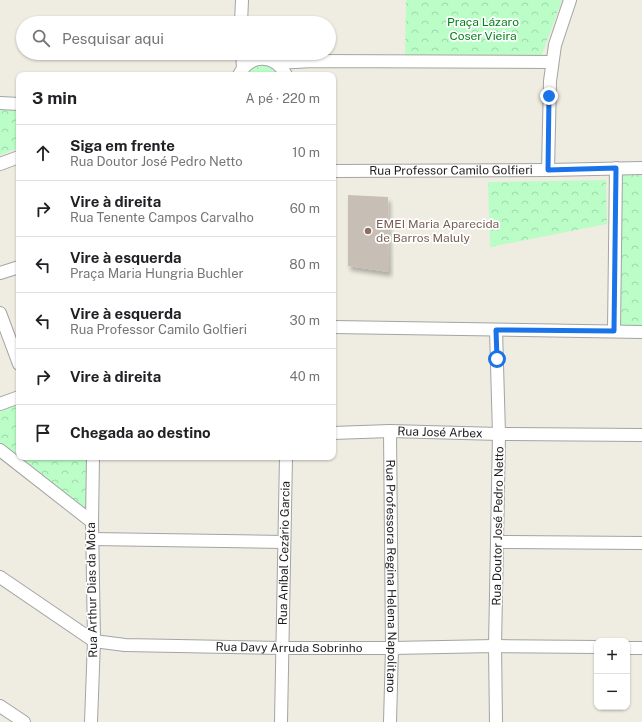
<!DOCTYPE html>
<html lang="pt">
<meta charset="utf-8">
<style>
:root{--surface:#fff;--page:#f2f2f2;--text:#202124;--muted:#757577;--line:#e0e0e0}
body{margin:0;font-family:"Public Sans",sans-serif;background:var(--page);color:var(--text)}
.controls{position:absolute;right:12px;bottom:12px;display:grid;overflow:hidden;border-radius:8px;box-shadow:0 1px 3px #0004}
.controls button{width:36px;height:36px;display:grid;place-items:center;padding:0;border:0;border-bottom:1px solid var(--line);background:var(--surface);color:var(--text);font:20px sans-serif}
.stop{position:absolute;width:12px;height:12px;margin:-9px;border:3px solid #1a73e8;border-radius:50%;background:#fff}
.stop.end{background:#1a73e8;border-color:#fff;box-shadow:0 1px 4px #0008}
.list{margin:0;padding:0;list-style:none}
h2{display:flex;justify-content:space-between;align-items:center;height:52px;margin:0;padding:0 16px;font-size:17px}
h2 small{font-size:13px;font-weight:400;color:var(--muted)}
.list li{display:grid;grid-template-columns:26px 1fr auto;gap:12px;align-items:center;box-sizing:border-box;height:56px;padding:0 16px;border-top:1px solid var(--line)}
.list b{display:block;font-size:15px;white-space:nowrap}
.list p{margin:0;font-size:13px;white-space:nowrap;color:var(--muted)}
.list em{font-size:13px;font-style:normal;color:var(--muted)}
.icon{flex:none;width:22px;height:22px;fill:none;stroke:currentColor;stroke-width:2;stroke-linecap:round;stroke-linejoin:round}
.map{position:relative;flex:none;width:642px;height:722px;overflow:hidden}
.search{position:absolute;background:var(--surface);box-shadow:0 1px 3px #0004;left:16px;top:16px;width:320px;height:44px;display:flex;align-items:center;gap:10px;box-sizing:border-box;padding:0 14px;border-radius:22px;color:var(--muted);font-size:15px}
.panel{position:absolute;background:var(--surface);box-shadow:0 1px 3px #0004;left:16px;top:72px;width:320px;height:388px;border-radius:8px}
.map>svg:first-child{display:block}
.park{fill:url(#park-crowns)}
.building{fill:#c7beb5;filter:url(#shadow)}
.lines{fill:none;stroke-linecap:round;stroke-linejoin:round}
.minor-casing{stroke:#a4a4a4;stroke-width:14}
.minor{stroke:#fff;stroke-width:12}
.route{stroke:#1a73e8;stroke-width:5}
.education-dot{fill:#8d6e63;stroke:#fff;stroke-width:1.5}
.labels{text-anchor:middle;stroke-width:3.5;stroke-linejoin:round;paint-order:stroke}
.park-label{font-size:12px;fill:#038219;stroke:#fff}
.street-label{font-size:12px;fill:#1d1d1d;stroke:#fff}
.education-label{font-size:12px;fill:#785e54;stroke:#fff;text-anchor:start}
</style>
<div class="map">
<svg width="642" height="722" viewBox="0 0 642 722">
<defs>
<pattern id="park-crowns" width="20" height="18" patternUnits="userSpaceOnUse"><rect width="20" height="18" fill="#bafdc6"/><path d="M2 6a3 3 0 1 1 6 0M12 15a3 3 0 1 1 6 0" fill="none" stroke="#9fd8aa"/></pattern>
<filter id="shadow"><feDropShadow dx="2.5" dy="4.5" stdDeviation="2" flood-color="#0004"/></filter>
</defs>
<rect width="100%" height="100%" fill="#efece2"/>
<g class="park">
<path d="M406,0H562L541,57H405Z"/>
<path d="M263,65C270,67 275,69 279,75H246C250,69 256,67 263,65Z"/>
<path d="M0,107H19V148L0,155Z"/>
<path d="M620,174H642V327L618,326Z"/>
<path d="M606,180L607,224L490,247L488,182Z"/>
<path d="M19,404V457H91L90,512L0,447V412Z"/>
</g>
<path class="building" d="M348,195L388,197L389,272L348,266Z"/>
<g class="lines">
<g class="minor-casing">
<g id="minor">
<path d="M241,23L242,0"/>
<path d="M242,53L243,68"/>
<path d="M277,63L313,61L552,62"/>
<path d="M239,75C250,53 275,54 286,75"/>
<path d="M0,103L19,104"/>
<path d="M0,164L19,157"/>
<path d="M548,170L550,81L555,45L570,0"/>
<path id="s1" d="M333,171L548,170L642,168"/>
<path d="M0,273L19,267"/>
<path d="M0,313L19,364"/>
<path d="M333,327L642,332"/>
<path d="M496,330L499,434L497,542L495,646L496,722"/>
<path d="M614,331L616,168"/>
<path d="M0,404L19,397"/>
<path id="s2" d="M390,431L392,648L390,722"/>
<path id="s3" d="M333,433L390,431L499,434L642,435"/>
<path d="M0,450L92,522"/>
<path d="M92,539L284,542"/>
<path d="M497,542L642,543"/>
<path id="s4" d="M0,577L94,641L125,645L282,648H392L495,646L597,647"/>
<path d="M627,648H642"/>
<path d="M0,706L24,722"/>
<path d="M91,722L94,641L92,522L93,457"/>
<path id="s5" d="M281,722L286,457"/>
</g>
</g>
<use href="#minor" class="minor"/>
</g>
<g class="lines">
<path class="route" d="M497,359L496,330L614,331L616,168L548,170L549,96"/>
</g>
<circle class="education-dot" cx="368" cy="231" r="4"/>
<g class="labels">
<g class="park-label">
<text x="483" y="26">Praça Lázaro<tspan x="483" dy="14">Coser Vieira</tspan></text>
</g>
<g class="street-label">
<text dy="4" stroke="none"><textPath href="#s1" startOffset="118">Rua Professor Camilo Golfieri</textPath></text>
<text dy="4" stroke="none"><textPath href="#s3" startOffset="107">Rua José Arbex</textPath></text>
<text transform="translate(498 526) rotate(-89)" y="4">Rua Doutor José Pedro Netto</text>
<text dy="4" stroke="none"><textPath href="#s5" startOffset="169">Rua Aníbal Cezário Garcia</textPath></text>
<text dy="4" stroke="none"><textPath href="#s2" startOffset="145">Rua Professora Regina Helena Napolitano</textPath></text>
<text transform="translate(92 590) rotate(-91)" y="4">Rua Arthur Dias da Mota</text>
<text dy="4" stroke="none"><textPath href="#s4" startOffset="309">Rua Davy Arruda Sobrinho</textPath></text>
</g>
<g class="education-label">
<text x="376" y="228">EMEI Maria Aparecida<tspan x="376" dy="14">de Barros Maluly</tspan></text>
</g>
</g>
</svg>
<div class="controls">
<button>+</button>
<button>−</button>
</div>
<div class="stop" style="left:497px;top:359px"></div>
<div class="stop end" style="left:549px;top:96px"></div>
<div class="search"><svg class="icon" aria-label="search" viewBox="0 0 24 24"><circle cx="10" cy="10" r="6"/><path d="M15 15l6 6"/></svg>Pesquisar aqui</div>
<section class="panel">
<h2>3 min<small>A pé · 220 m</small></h2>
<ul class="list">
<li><svg class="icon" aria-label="ahead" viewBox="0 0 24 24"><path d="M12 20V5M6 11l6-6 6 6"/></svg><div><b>Siga em frente</b><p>Rua Doutor José Pedro Netto</p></div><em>10 m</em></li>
<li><svg class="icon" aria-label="right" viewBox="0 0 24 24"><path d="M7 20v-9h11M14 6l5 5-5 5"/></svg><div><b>Vire à direita</b><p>Rua Tenente Campos Carvalho</p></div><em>60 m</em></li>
<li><svg class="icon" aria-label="left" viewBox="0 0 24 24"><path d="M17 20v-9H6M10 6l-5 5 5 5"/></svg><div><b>Vire à esquerda</b><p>Praça Maria Hungria Buchler</p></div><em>80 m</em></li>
<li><svg class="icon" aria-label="left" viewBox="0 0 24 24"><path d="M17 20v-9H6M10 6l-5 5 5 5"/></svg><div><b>Vire à esquerda</b><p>Rua Professor Camilo Golfieri</p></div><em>30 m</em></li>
<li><svg class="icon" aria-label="right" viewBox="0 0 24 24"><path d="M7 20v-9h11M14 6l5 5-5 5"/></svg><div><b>Vire à direita</b></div><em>40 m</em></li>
<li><svg class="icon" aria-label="arrive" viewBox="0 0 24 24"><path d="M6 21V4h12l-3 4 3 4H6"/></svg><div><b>Chegada ao destino</b></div></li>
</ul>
</section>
</div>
